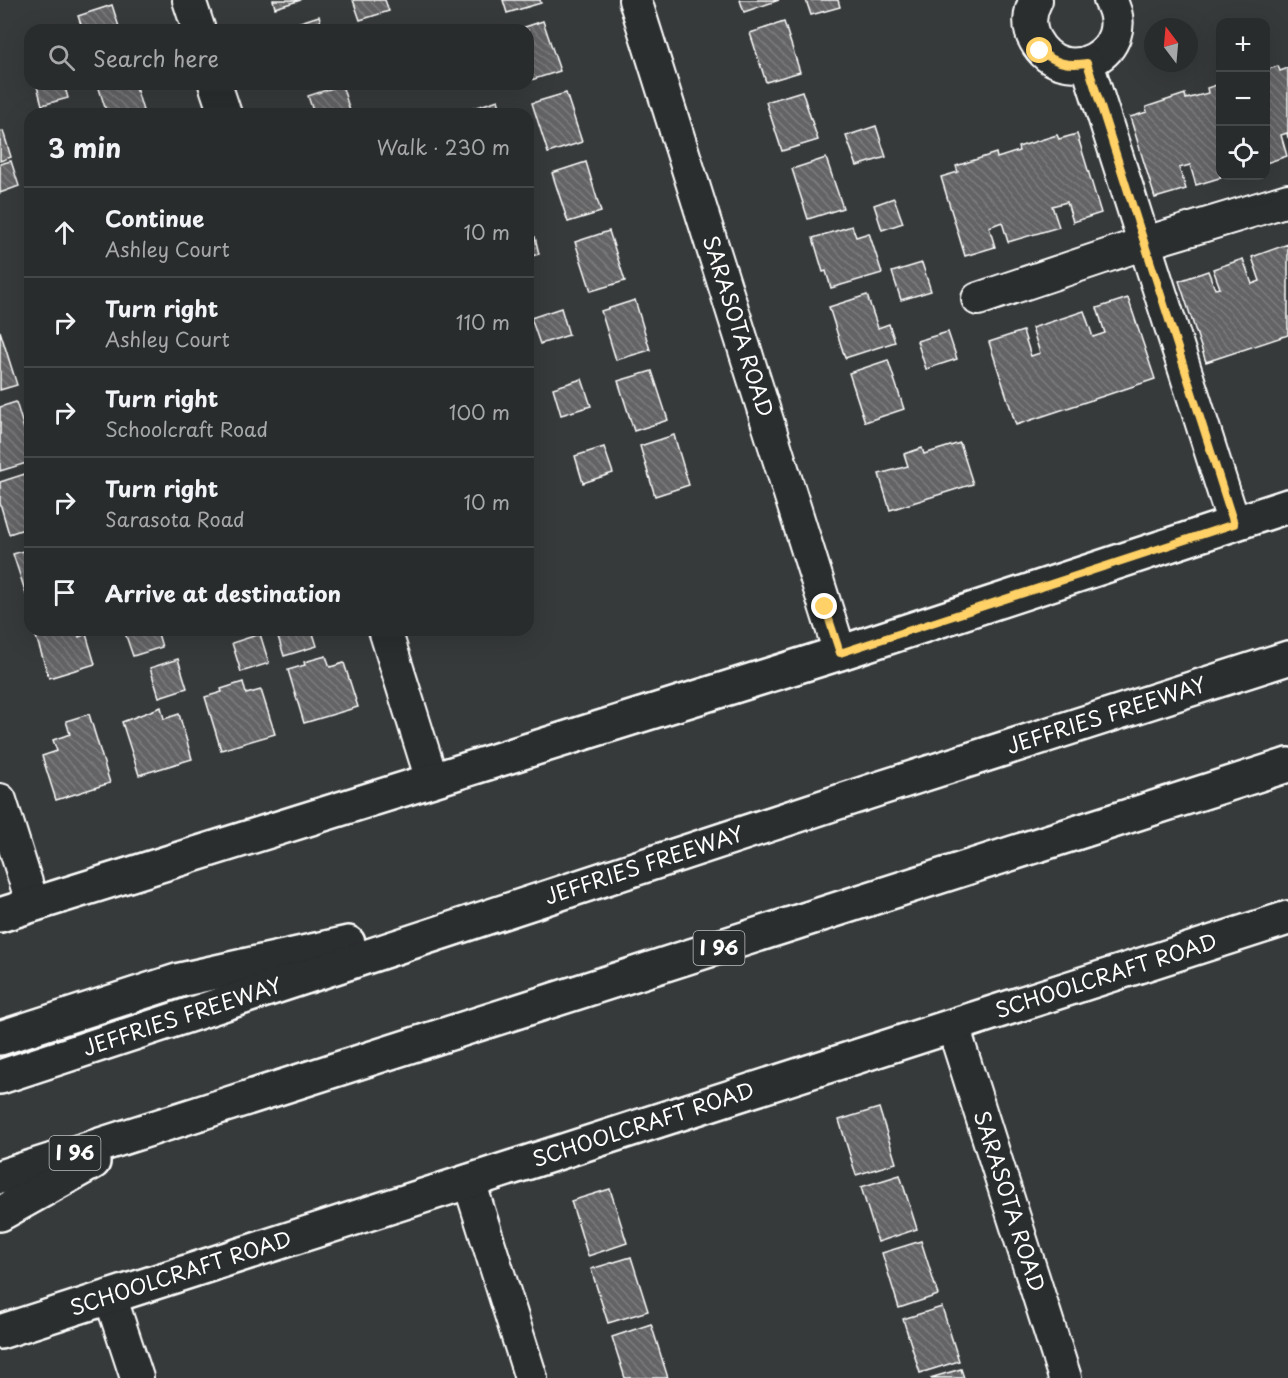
<!DOCTYPE html>
<meta charset="utf-8">
<style>
:root{--surface:#292c2c;--page:#313434;--text:#f1f3f6;--muted:#a5a7a9;--line:#454848}
body{margin:0;font-family:"Playpen Sans",sans-serif;background:var(--page);color:var(--text)}
.controls{position:absolute;right:18px;top:18px;display:grid;overflow:hidden;border-radius:12px;box-shadow:0 6px 24px #0002}
.controls button{width:54px;height:54px;display:grid;place-items:center;padding:0;border:0;border-bottom:2px solid var(--line);background:var(--surface);color:var(--text);font:30px sans-serif}
.compass{position:absolute;left:1144px;top:18px;width:54px;height:54px;border-radius:50%;background:var(--surface);box-shadow:0 6px 24px #0002;rotate:344deg}
.stop{position:absolute;width:18px;height:18px;margin:-14px;border:4px solid #ffd166;border-radius:50%;background:#fff}
.stop.end{background:#ffd166;border-color:#fff;box-shadow:0 2px 6px #0008}
.list{margin:0;padding:0;list-style:none}
h2{display:flex;justify-content:space-between;align-items:center;height:78px;margin:0;padding:0 24px;font-size:26px}
h2 small{font-size:20px;font-weight:400;color:var(--muted)}
.list li{display:grid;grid-template-columns:39px 1fr auto;gap:18px;align-items:center;box-sizing:border-box;height:90px;padding:0 24px;border-top:2px solid var(--line)}
.list b{display:block;font-size:22px;white-space:nowrap}
.list p{margin:0;font-size:20px;white-space:nowrap;color:var(--muted)}
.list em{font-size:20px;font-style:normal;color:var(--muted)}
.icon{flex:none;width:33px;height:33px;fill:none;stroke:currentColor;stroke-width:2;stroke-linecap:round;stroke-linejoin:round}
.map{position:relative;flex:none;width:1288px;height:1378px;overflow:hidden}
.search{position:absolute;background:var(--surface);box-shadow:0 6px 24px #0002;left:24px;top:24px;width:510px;height:66px;display:flex;align-items:center;gap:15px;box-sizing:border-box;padding:0 21px;border-radius:18px;color:var(--muted);font-size:22px}
.panel{position:absolute;background:var(--surface);box-shadow:0 6px 24px #0002;left:24px;top:108px;width:510px;height:528px;border-radius:18px}
.map>svg:first-child{display:block}
.building{fill:url(#building-back-hatch);stroke:#fff;stroke-width:1.5}
.lines{fill:none;stroke-linecap:round;stroke-linejoin:round}
.minor-casing{stroke:#fff;stroke-width:36}
.major-casing{stroke:#fff;stroke-width:38}
.highway-casing{stroke:#fff;stroke-width:38}
.minor{stroke:#2a2d2e;stroke-width:32}
.major{stroke:#2a2d2e;stroke-width:33}
.highway{stroke:#2a2d2e;stroke-width:33}
.route{stroke:#ffd166;stroke-width:8}
.labels{text-anchor:middle;stroke-width:4.5;stroke-linejoin:round;paint-order:stroke}
.shield{fill:#2a2d2e;stroke:#bfc0c0;stroke-width:1.5}
.shield-label{font-size:20px;font-weight:bold;fill:#fff}
.street-label{font-size:21px;fill:#fff;stroke:#2a2d2e}
</style>
<div class="map">
<svg width="1288" height="1378" viewBox="0 0 1288 1378">
<defs>
<pattern id="building-back-hatch" width="6" height="6" patternUnits="userSpaceOnUse" patternTransform="scale(1.5)"><rect width="6" height="6" fill="#636465"/><path d="M-1 5l2 2M0 0l6 6M5-1l2 2" fill="none" stroke="#7a7b7c"/></pattern>
</defs>
<rect width="100%" height="100%" fill="#373a3b"/>
<filter id="ink" filterUnits="userSpaceOnUse"><feTurbulence type="fractalNoise" baseFrequency=".0167" numOctaves="2"/><feDisplacementMap in="SourceGraphic" scale="12" xChannelSelector="R" yChannelSelector="G"/><feConvolveMatrix kernelMatrix="1 2 1 2 8 2 1 2 1" color-interpolation-filters="sRGB"/></filter>
<g filter="url(#ink)">
<g class="building">
<path d="M273,0H301L275,8Z"/>
<path d="M353,0H385L389,11L360,20Z"/>
<path d="M503,0H540L541,3L507,13Z"/>
<path d="M740,0H779L744,12Z"/>
<path d="M806,0H838L840,7L811,15Z"/>
<path d="M112,5L120,30H83L78,16Z"/>
<path d="M319,16L323,30H286L285,27Z"/>
<path d="M543,21L560,71L528,81V30H516Z"/>
<path d="M784,22L800,72L766,82L750,33Z"/>
<path d="M1278,66L1280,71L1288,68V138L1287,133L1281,135L1287,156L1266,163V70Z"/>
<path d="M45,84H64L68,98L42,105L37,86Z"/>
<path d="M101,84H135L144,114H107L98,85Z"/>
<path d="M1220,84V176H1226L1196,185L1190,165L1179,168L1186,189L1155,198L1130,117L1147,112L1146,107L1185,94L1186,99L1208,93L1207,88Z"/>
<path d="M342,85L351,114H314L308,96Z"/>
<path d="M802,91L818,140L782,151L766,102Z"/>
<path d="M566,93L582,142L548,153L532,103Z"/>
<path d="M498,100L502,114H470L468,110Z"/>
<path d="M876,126L886,157L857,166L846,136Z"/>
<path d="M3,131L11,157L0,161V132Z"/>
<path d="M1077,134L1101,213L1073,222L1067,202L1052,206L1059,227L1008,242L1002,222L989,227L995,247L965,256L941,177L958,172L956,166L996,153L997,158L1019,151L1018,147L1057,135L1059,139Z"/>
<path d="M826,158L843,208L808,219L792,169Z"/>
<path d="M11,161L19,186L0,193V164Z"/>
<path d="M586,162L601,212L568,222L552,173Z"/>
<path d="M894,198L903,223L882,230L874,205Z"/>
<path d="M852,226L856,237L869,233L882,273L831,288L826,271L823,272L813,238Z"/>
<path d="M609,231L625,281L591,291L575,242Z"/>
<path d="M535,237L539,254L528,257V239Z"/>
<path d="M1288,244V335L1206,362L1179,281L1208,271L1215,289L1220,288L1213,269L1243,259L1252,284L1260,281L1252,257Z"/>
<path d="M922,263L931,291L901,300L892,272Z"/>
<path d="M867,295L878,328L889,324L895,342L845,358L829,307Z"/>
<path d="M1128,298L1155,379L1016,425L989,342L1023,331L1031,356L1040,353L1032,328L1084,311L1093,337L1105,333L1097,308Z"/>
<path d="M635,300L650,350L616,360L601,311Z"/>
<path d="M561,308L569,335L540,344L531,318Z"/>
<path d="M0,331L17,385L0,390Z"/>
<path d="M948,332L957,359L926,369L917,341Z"/>
<path d="M888,360L904,409L865,422L849,373Z"/>
<path d="M652,371L668,420L634,431L618,381Z"/>
<path d="M582,379L591,406L561,415L553,388Z"/>
<path d="M16,402L30,448V462L0,471V407Z"/>
<path d="M674,435L689,485L655,496L640,446Z"/>
<path d="M960,443L973,484L890,510L879,474L908,466L904,454L922,448L924,454Z"/>
<path d="M604,447L613,473L583,483L575,456Z"/>
<path d="M28,473L30,479V527L9,534L0,503V482Z"/>
<path d="M30,549V603H29L13,554Z"/>
<path d="M34,630H77L79,637L86,634L95,664L49,678Z"/>
<path d="M124,630H157L162,647L133,656Z"/>
<path d="M276,630H312L317,646L284,656Z"/>
<path d="M260,634L269,663L241,672L232,643Z"/>
<path d="M326,656L330,667L344,663L358,707L304,723L288,670L305,665L304,662Z"/>
<path d="M178,659L187,688L159,697L150,668Z"/>
<path d="M243,682L246,694L261,690L275,734L221,750L205,697L222,692L221,689Z"/>
<path d="M161,707L164,719L179,714L192,759L139,775L122,722Z"/>
<path d="M89,714L110,783L56,800L42,756L57,751L53,740L70,734L66,721Z"/>
<path d="M879,1108L896,1163L856,1175L839,1120Z"/>
<path d="M900,1175L917,1229L878,1242L861,1187Z"/>
<path d="M610,1189L627,1243L588,1256L571,1201Z"/>
<path d="M921,1241L938,1295L899,1308L882,1253Z"/>
<path d="M631,1257L648,1311L608,1323L591,1269Z"/>
<path d="M942,1307L959,1361L920,1373L903,1319Z"/>
<path d="M651,1324L668,1378H625L612,1337Z"/>
<path d="M961,1369L964,1378H930Z"/>
</g>
<g class="lines">
<g class="minor-casing">
<g id="minor">
<path d="M189,0L199,30"/>
<path id="s1" d="M635,0L840,653"/>
<path d="M1036,0C1029,12 1028,28 1035,40C1064,93 1139,51 1110,0"/>
<path d="M1087,63L1234,524"/>
<path d="M215,84L225,114"/>
<path d="M978,299L1145,243L1288,200"/>
<path d="M385,630L432,780"/>
<path d="M0,800L33,905"/>
<path id="s2" d="M953,1026L1065,1378"/>
<path d="M469,1181L531,1378"/>
<path d="M110,1296L137,1378"/>
</g>
</g>
<g class="major-casing">
<g id="major">
<path d="M0,915L840,653L1288,506"/>
<path id="s3" d="M0,1332L1288,918"/>
</g>
</g>
<g class="highway-casing">
<g id="highway">
<path d="M0,1038L180,980L348,943"/>
<path id="s4" d="M0,1077L881,788L1288,658"/>
<path d="M0,1177L1288,765"/>
<path d="M0,1214L93,1162"/>
</g>
</g>
<use href="#minor" class="minor"/>
<use href="#major" class="major"/>
<use href="#highway" class="highway"/>
</g>
</g>
<g class="lines" filter="url(#ink)">
<path class="route" d="M825,607L840,653L1234,524L1087,63C1067,66 1056,63 1040,51"/>
</g>
<g class="labels">
<g class="shield">
<rect x="693.5" y="931" width="51" height="34" rx="4.5"/>
<rect x="49.5" y="1136" width="51" height="34" rx="4.5"/>
</g>
<g class="shield-label">
<text x="719" y="955">I 96</text>
<text x="75" y="1160">I 96</text>
</g>
<g class="street-label">
<text dy="7" stroke="none"><textPath href="#s1" startOffset="342">SARASOTA ROAD</textPath></text>
<text dy="7" stroke="none"><textPath href="#s4" startOffset="1164">JEFFRIES FREEWAY</textPath></text>
<text dy="7" stroke="none"><textPath href="#s4" startOffset="678">JEFFRIES FREEWAY</textPath></text>
<text dy="7" stroke="none"><textPath href="#s3" startOffset="1162">SCHOOLCRAFT ROAD</textPath></text>
<text dy="7" stroke="none"><textPath href="#s4" startOffset="192">JEFFRIES FREEWAY</textPath></text>
<text dy="7" stroke="none"><textPath href="#s3" startOffset="676">SCHOOLCRAFT ROAD</textPath></text>
<text dy="7" stroke="none"><textPath href="#s2" startOffset="184">SARASOTA ROAD</textPath></text>
<text dy="7" stroke="none"><textPath href="#s3" startOffset="190">SCHOOLCRAFT ROAD</textPath></text>
</g>
</g>
</svg>
<div class="controls">
<button>+</button>
<button>−</button>
<button><svg class="icon" aria-label="locate" viewBox="0 0 24 24"><circle cx="12" cy="12" r="6"/><path d="M12 2v4M12 18v4M2 12h4M18 12h4"/></svg></button>
</div>
<svg class="compass" viewBox="-18 -18 36 36"><path d="M0-13l5 13h-10z" fill="#e53935"/><path d="M0 13l5-13h-10z" fill="#a5a7a9"/></svg>
<div class="stop" style="left:1040px;top:51px"></div>
<div class="stop end" style="left:825px;top:607px"></div>
<div class="search"><svg class="icon" aria-label="search" viewBox="0 0 24 24"><circle cx="10" cy="10" r="6"/><path d="M15 15l6 6"/></svg>Search here</div>
<section class="panel">
<h2>3 min<small>Walk · 230 m</small></h2>
<ul class="list">
<li><svg class="icon" aria-label="ahead" viewBox="0 0 24 24"><path d="M12 20V5M6 11l6-6 6 6"/></svg><div><b>Continue</b><p>Ashley Court</p></div><em>10 m</em></li>
<li><svg class="icon" aria-label="right" viewBox="0 0 24 24"><path d="M7 20v-9h11M14 6l5 5-5 5"/></svg><div><b>Turn right</b><p>Ashley Court</p></div><em>110 m</em></li>
<li><svg class="icon" aria-label="right" viewBox="0 0 24 24"><path d="M7 20v-9h11M14 6l5 5-5 5"/></svg><div><b>Turn right</b><p>Schoolcraft Road</p></div><em>100 m</em></li>
<li><svg class="icon" aria-label="right" viewBox="0 0 24 24"><path d="M7 20v-9h11M14 6l5 5-5 5"/></svg><div><b>Turn right</b><p>Sarasota Road</p></div><em>10 m</em></li>
<li><svg class="icon" aria-label="arrive" viewBox="0 0 24 24"><path d="M6 21V4h12l-3 4 3 4H6"/></svg><div><b>Arrive at destination</b></div></li>
</ul>
</section>
</div>
